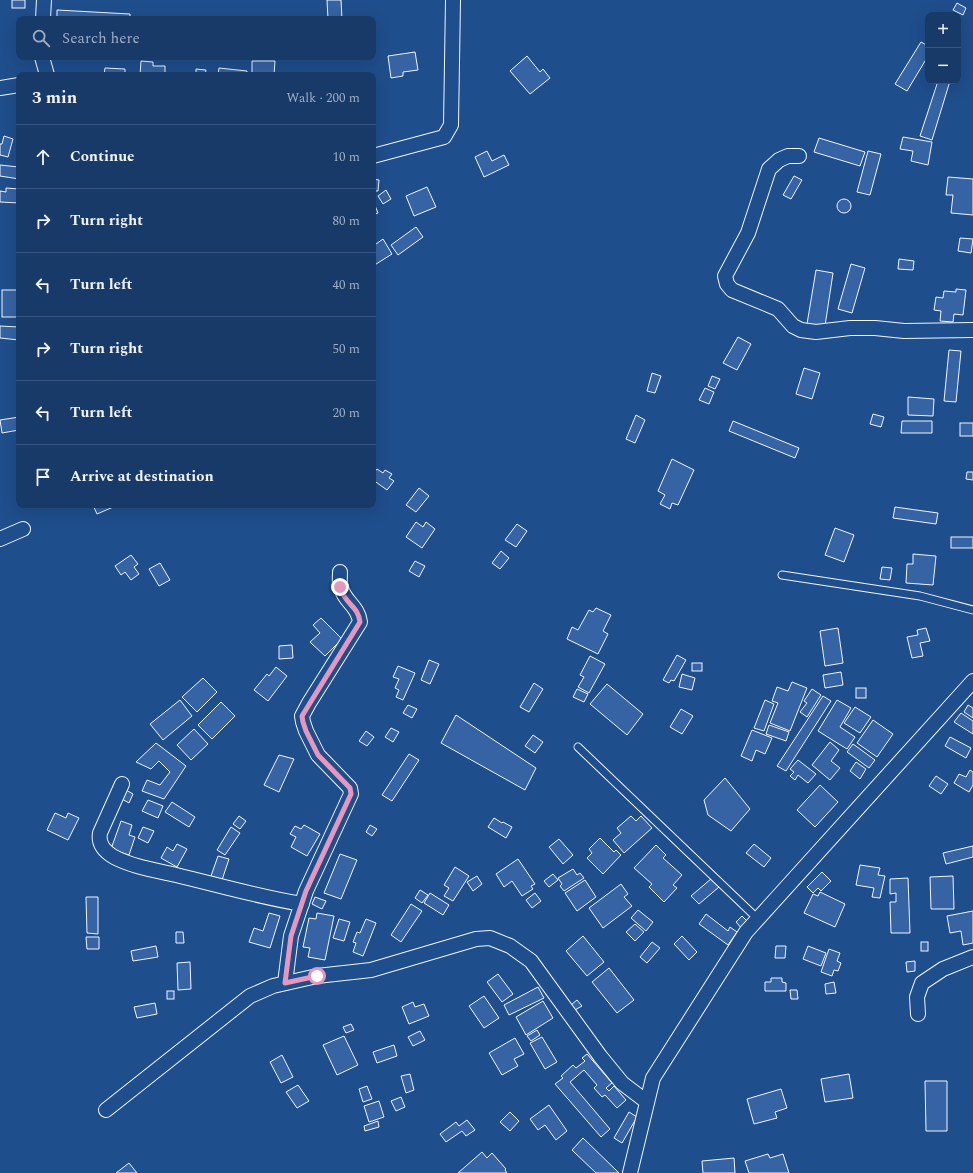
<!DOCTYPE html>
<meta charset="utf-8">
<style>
:root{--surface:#173a69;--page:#20416f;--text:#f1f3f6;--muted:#9eadc0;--line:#36547d}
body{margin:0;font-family:Spectral,serif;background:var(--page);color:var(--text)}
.controls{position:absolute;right:12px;top:12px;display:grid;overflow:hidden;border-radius:8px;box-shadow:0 4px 16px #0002}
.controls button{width:36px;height:36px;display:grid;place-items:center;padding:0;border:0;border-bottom:1px solid var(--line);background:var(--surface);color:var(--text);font:20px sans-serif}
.stop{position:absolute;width:12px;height:12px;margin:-9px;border:3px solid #e797bd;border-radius:50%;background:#fff}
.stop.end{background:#e797bd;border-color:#fff;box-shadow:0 1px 4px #0008}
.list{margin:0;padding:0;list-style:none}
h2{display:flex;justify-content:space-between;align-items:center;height:52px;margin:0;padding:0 16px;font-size:17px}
h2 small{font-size:13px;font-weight:400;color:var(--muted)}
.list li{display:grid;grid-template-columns:26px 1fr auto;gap:12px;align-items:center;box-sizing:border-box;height:64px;padding:0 16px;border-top:1px solid var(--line)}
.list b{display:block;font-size:15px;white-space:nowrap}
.list em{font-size:13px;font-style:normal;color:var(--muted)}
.icon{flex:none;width:22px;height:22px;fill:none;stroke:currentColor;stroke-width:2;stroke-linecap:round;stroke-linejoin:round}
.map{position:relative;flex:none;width:973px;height:1173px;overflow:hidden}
.search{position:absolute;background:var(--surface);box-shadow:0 4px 16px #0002;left:16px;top:16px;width:360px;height:44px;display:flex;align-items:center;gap:10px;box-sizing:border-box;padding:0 14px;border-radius:8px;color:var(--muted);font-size:15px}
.panel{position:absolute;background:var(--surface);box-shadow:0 4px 16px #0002;left:16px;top:72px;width:360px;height:436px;border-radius:8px}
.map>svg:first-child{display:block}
.building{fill:#3563a3;stroke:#f2f6ff}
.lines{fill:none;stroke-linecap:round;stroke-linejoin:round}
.lane-casing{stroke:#f2f6ff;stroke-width:9}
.street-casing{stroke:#f2f6ff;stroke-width:16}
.lane{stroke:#1f4e8c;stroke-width:7}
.street{stroke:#1f4e8c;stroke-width:14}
.route{stroke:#e797bd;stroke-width:5}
</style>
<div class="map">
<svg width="973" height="1173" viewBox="0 0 973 1173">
<rect width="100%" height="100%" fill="#1f4e8c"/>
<g class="building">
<rect x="12" y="0" width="13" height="8"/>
<path d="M327,0H341L342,19H328Z"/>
<path d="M957,3L966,8L963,15L953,10Z"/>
<path d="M57,10L130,14V19H57Z"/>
<path d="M921,42L928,46V56L907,91L895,84Z"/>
<path d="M415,52L418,70L403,72V76L391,78L388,56Z"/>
<path d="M527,56L540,72L543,69L550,78L530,94L510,71Z"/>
<path d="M141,61L153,62V66H165V75H140Z"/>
<path d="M252,61H275L274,75H252Z"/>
<path d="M105,68L125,69V75H104Z"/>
<path d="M219,68L247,71V75H218Z"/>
<path d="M196,69L206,70L205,75H196Z"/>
<path d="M938,81H950L932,140L920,136Z"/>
<path d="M4,136L13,139L8,157L0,155V144H2Z"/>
<path d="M903,137L932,142L928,165L911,161L913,151L900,149Z"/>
<path d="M819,138L865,152L860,166L814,152Z"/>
<path d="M487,151L492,161L504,155L509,165L484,177L475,157Z"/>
<path d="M868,151L881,154L870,195L857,192Z"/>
<path d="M0,165L19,167V179L0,176Z"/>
<path d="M794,176L802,180L791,199L783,195Z"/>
<path d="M948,177L973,179V215L951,213L953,195H946Z"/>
<path d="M373,179L379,180L378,191H373Z"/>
<path d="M427,187L436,207L414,216L406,196Z"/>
<path d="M6,188L19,189V203L0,202V191L6,192Z"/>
<path d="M386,190L391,199L383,204L378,196Z"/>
<circle cx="844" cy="206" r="7"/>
<path d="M373,203H374L378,213L373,215Z"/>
<path d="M416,227L423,237L398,255L391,245Z"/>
<path d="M960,238L973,239L971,253L958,251Z"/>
<path d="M383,239L392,254L373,266V240L376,244Z"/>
<path d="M899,259L914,261L913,270L898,269Z"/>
<path d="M851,264L865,268L852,313L838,309Z"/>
<path d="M816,270L833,273L825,326L807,324Z"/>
<path d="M956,289L966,290L963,315L954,314L953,322L940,321L941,311L934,310L936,297L943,298L944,291L956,292Z"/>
<rect x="2" y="290" width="17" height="27"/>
<path d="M0,326L19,327V340L0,338Z"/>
<path d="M738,337L751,344L737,370L723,363Z"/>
<path d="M949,350L961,351L956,402L944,401Z"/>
<path d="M804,368L820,373L812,399L796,394Z"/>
<path d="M652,373L661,376L655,393L647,391Z"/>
<path d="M712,376L720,379L715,389L708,386Z"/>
<path d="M705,388L714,392L709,404L699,400Z"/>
<path d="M908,397L934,399L933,416L908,415Z"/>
<path d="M873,414L884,417L881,427L870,424Z"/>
<path d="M636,415L645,420L635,443L626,439Z"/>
<path d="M19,417V430L2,433L0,420Z"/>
<path d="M733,421L799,448L795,458L729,431Z"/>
<path d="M902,421H932V433H901Z"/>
<rect x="960" y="423" width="13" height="13"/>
<path d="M672,459L694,470L678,505L672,503L670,509L660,504L665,495L658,491Z"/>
<path d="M377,469L383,473L385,470L392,474L389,478L394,481L387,490L373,480V474Z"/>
<path d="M967,472H973V480L966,479Z"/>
<path d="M419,488L429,496L416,512L406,505Z"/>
<path d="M93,505H118L97,514Z"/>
<path d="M895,507L938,513L936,524L893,518Z"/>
<path d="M416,522L423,527L426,522L435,529L422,548L406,537Z"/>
<path d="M517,524L527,531L516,547L505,540Z"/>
<path d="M835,528L854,535L844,562L825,555Z"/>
<rect x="951" y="537" width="22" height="11"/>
<path d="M501,551L509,558L500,569L492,563Z"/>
<path d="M913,554L936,556L933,585L906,583L907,564H913Z"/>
<path d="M131,555L138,564L134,567L139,574L131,580L125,572L121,575L115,566Z"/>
<path d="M415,561L425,566L419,577L409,571Z"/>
<path d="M160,563L170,580L159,586L149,569Z"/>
<path d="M882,567L892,568L890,580L880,579Z"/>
<path d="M596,608L611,615L603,631L608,634L598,654L567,639L572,627L578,630L589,610L593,612Z"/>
<path d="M321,618L342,639L325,656L310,642L320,633L313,625Z"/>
<path d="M838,628L843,663L825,666L820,631Z"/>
<path d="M926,628L930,641L920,643L923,656L912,658L907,637L918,635L917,630Z"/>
<path d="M292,645L293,658L279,659V646Z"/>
<path d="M677,655L686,660L674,681L671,680L669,683L663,680Z"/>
<path d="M590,656L605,664L589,693L578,687L584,677L580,675Z"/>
<path d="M429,660L439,664L430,684L421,680Z"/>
<rect x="692" y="663" width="10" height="8"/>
<path d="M398,666L415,673L403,700L396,697L399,690L395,688L399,679L393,677Z"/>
<path d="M276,667L287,676L268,701L254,690L267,674L269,676Z"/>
<path d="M841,672L843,685L825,688L823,675Z"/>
<path d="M682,674L695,678L692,690L679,687Z"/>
<path d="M203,678L217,692L197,712L182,697Z"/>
<path d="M792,682L807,688L790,731L770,723L778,703L772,701L777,687L788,691Z"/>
<path d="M534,683L543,689L529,712L520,707Z"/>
<path d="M607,684L643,714L627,735L590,704Z"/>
<rect x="856" y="688" width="10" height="10"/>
<path d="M577,689L588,694L584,702L573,697Z"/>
<path d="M812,689L821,695L807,717L800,712L807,703L804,701Z"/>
<path d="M823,696L831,701L786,771L777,766Z"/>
<path d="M180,700L192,716L163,740L150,724Z"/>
<path d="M765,700L774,704L764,731L754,728Z"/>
<path d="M837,700L851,708L840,727L855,737L847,749L818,731Z"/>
<path d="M221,702L235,716L212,739L198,725Z"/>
<path d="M408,705L417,709L412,718L403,713Z"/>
<path d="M968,705L973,708V718L964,712Z"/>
<path d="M855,707L871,717L860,733L844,723Z"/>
<path d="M681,709L693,716L682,734L670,727Z"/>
<path d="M961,713L973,721V734L954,722Z"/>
<path d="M456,715L536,768L525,790L441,743Z"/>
<path d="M873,720L893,734L877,757L857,743Z"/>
<path d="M769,725L789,732L786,741L766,734Z"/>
<path d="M391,728L399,732L393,742L385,737Z"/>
<path d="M194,729L208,744L191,760L177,745Z"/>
<path d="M752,730L772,738L765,754L756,750L752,761L741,756Z"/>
<path d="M366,731L374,737L367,746L359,741Z"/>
<path d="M533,735L543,742L535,753L525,746Z"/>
<path d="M950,737L971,748L966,758L945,746Z"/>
<path d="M830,742L839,750L831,761L840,768L830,780L812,765Z"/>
<path d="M156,743L186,766L164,799L142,791L147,780L160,785L170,772L159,761L151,769L136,762Z"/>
<path d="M853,744L875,760L869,768L847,752Z"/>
<path d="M409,754L419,760L392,801L382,795Z"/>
<path d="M279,755L294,759L279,792L264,785Z"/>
<path d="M798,760L816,774L808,783L798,775L795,780L790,776L794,772L790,769Z"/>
<path d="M856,762L866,769L860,779L850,771Z"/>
<path d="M970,770L973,772V785L969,792L954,783L959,774L966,777Z"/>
<path d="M936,776L948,784L941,794L929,786Z"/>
<path d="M725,778L750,809L731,831L708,815L704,800Z"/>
<path d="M820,785L838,802L815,827L797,810Z"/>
<path d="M126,790L133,794L129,803L122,799Z"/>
<path d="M148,800L163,806L158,818L142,811Z"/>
<path d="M172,802L195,817L189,827L165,812Z"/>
<path d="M55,813L66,818L68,813L79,818L68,840L47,830Z"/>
<path d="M239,816L246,821L240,829L233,824Z"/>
<path d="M631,816L636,821L641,816L652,828L624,853L613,840L621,833L617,828Z"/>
<path d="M494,818L502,823L503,822L512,827L506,838L488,827Z"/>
<path d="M121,821L132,825L129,835L135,837L129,855L111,849Z"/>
<path d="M304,825L320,834L307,856L291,847L296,837L290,834L295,826L301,829Z"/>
<path d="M370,825L377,829L372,836L366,832Z"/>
<path d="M143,827L154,831L148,843L138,838Z"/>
<path d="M231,827L240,833L225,855L217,850Z"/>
<path d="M600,838L614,852L616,850L621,855L603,874L587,858L592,853L589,849Z"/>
<path d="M559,839L573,855L563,864L549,847Z"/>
<path d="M177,844L187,849L177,867L161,858L167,847L173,851Z"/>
<path d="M754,844L771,858L764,867L746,853Z"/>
<path d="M656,845L666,855L663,858L682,875L673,885L677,888L664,902L649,887L652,884L634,868Z"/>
<path d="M973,846V857L946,864L943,853Z"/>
<path d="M340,854L357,860L341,899L324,893Z"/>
<path d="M218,856L229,859L222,880L211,876Z"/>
<path d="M518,859L535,884L531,886L533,889L522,896L512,881L504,887L496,874Z"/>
<path d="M860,865L880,868L878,875L885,876L880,898L872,897L874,888L856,885Z"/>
<path d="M455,867L469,876L453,901L444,896L449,888L444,885Z"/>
<path d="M573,869L577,875L580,873L584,878L564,891L560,886L562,884L558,878Z"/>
<path d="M822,872L831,881L821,891L818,888L813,893L807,887Z"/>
<path d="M553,874L558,880L549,887L544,881Z"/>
<path d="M477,876L482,884L473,891L467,882Z"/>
<path d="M953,876L954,909H931L930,877Z"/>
<path d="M712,878L719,887L699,904L691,896Z"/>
<path d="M908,878L910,933H891L890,902H896V893L890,894V879Z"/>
<path d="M585,880L596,897L577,911L565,893Z"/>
<path d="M621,884L628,894L624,897L632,906L603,928L589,908Z"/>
<path d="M420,890L428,895L422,903L415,898Z"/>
<path d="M820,892L845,904L835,927L804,913L813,894L818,896Z"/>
<path d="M430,893L449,905L443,915L424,903Z"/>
<path d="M535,893L541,901L532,908L526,900Z"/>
<path d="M86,897H98V934L87,933Z"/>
<path d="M315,897L326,901L322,909L312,904Z"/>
<path d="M411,904L422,911L401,942L391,935Z"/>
<path d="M638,910L653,922L646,931L631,918Z"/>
<path d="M973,911V943L963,945L961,931L950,933L947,916Z"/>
<path d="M269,913L280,916L270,948L249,942L254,928L263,931Z"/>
<path d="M317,913L334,916L325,960L308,957L310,948L303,947L309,918L316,919Z"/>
<path d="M706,914L728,931L730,927L737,932L728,945L699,924Z"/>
<path d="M742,916L749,923L743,930L736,922Z"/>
<path d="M339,919L350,922L344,941L333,938Z"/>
<path d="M366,919L376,923L363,956L353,952L356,943L353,942L357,932L360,933Z"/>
<path d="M635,924L644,932L635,941L626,932Z"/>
<path d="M176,932H183L184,943H176Z"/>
<path d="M583,936L604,962L587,976L566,951Z"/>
<path d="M682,936L697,952L689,960L674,944Z"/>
<path d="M86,937H99V949H87Z"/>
<path d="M652,942L660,948L647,963L640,957Z"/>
<rect x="921" y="942" width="7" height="9"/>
<path d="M156,946L158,957L133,961L131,951Z"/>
<path d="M776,946H786L785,958H775Z"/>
<path d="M808,946L826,953L821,966L803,959Z"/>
<path d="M829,949L840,953L837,961L841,963L838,971L834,970L832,976L821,972Z"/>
<path d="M915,961V971L907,972L906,962Z"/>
<path d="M190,962L191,989L178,990L177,963Z"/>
<path d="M609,968L634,1000L617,1013L592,982Z"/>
<path d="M498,974L513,994L502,1002L487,982Z"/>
<path d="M771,978H782V982L786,983V991H765V982H771Z"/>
<path d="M834,982L836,993L826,994L825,984Z"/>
<path d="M538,987L544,998L509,1015L504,1005Z"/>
<path d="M790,990H797L798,999H791Z"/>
<rect x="167" y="991" width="7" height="8"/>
<path d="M484,996L499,1018L484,1028L469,1006Z"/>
<path d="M577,1000L582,1006L575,1010L571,1005Z"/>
<path d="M543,1001L553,1018L526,1035L516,1017Z"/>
<path d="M413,1002L415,1007L424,1004L429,1016L409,1024L402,1007Z"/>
<path d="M155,1003L157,1014L137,1018L134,1007Z"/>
<path d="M351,1024L354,1030L346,1033L343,1027Z"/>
<path d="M537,1030L540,1035L531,1041L527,1036Z"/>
<path d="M420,1031L425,1040L413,1046L408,1037Z"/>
<path d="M344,1036L358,1065L337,1075L323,1045Z"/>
<path d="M542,1037L557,1062L545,1069L530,1043Z"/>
<path d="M515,1038L524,1054L514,1059L518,1066L502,1075L489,1053Z"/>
<path d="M394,1045L397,1056L377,1063L373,1052Z"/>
<path d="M587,1054L612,1083L606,1088L609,1091L614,1086L626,1100L617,1108L605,1095L602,1097L594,1088L597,1085L584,1070L570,1082L610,1129L601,1137L555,1084L563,1078L561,1076L573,1065L576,1068L585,1061L582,1058Z"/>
<path d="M282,1055L293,1077L281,1083L270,1062Z"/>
<path d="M410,1074L414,1090L406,1093L401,1076Z"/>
<path d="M849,1074L853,1098L825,1102L821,1079Z"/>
<path d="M925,1081H947V1131H926Z"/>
<path d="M298,1085L309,1101L297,1108L286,1092Z"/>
<path d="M367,1086L372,1099L363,1102L359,1089Z"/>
<path d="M781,1089L787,1108L775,1112L777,1118L754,1124L747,1099Z"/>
<path d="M401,1097L405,1107L396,1111L391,1101Z"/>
<path d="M379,1101L384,1117L369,1122L364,1106Z"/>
<path d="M549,1105L567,1131L556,1140L545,1125L538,1130L530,1119Z"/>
<path d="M510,1112L519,1121L510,1131L500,1122Z"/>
<path d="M629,1112L637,1117L622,1143L614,1138Z"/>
<path d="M467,1120L475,1130L466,1136L462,1131L446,1142L440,1134L456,1122L459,1126Z"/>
<path d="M378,1121L379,1127L365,1131L364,1126Z"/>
<path d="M583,1138L619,1173H596L572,1150Z"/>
<path d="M482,1152L487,1158L492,1153L506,1169L505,1170L507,1173H458Z"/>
<path d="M768,1154L770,1158L783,1154L789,1173H749L745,1161Z"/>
<path d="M734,1158L735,1173H703L702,1161Z"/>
<path d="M129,1163L137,1173H116Z"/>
</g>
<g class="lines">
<g class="lane-casing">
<g id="lane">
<path d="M782,575L920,596L973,610"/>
<path d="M578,747L758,919"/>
</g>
</g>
<g class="street-casing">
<g id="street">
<path d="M43,19L44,0"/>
<path d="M42,57L47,75"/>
<path d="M0,88L19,85"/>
<path d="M373,156L444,137L451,125L453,0"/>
<path d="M799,156H788L779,160L769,169L748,233L725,276L727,284L732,290L778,309L793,326L801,330L816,332L850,328H875L904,331L973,330"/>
<path d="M0,539L23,529"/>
<path d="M122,784L100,833C98,844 104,851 114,857C133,867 155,870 176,875C218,885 259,897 302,904"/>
<path d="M285,983L291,936L306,891L351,794L350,788L318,755L306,731L303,722L302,716L309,703L360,622C358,606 345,602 341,588C339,583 340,577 340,572"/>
<path d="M918,1014L917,997L922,983L943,969L973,957"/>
<path d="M106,1110L250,996L273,986L317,976L371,970L476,939L490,938L510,946L531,961L600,1056L622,1083L647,1102"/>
<path d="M630,1173L653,1078L746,932L973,681"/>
</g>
</g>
<use href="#lane" class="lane"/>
<use href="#street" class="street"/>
</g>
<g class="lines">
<path class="route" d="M317,976L285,983L291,936L306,891L351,794L350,788L318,755L306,731L303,722L302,716L310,703L360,622C358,608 351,607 344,596C343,594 341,590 340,587"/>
</g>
</svg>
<div class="controls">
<button>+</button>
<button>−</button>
</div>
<div class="stop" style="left:317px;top:976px"></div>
<div class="stop end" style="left:340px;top:587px"></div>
<div class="search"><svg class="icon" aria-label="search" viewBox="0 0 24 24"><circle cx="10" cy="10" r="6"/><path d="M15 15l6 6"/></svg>Search here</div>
<section class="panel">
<h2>3 min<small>Walk · 200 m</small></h2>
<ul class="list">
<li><svg class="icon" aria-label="ahead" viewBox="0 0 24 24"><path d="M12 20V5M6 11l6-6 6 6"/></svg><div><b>Continue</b></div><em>10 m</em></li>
<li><svg class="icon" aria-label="right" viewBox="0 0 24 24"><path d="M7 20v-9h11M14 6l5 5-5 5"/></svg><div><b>Turn right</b></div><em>80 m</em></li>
<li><svg class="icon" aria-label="left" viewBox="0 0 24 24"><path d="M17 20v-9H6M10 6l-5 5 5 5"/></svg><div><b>Turn left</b></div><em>40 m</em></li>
<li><svg class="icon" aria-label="right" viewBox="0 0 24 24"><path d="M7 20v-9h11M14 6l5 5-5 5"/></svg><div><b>Turn right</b></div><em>50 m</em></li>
<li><svg class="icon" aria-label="left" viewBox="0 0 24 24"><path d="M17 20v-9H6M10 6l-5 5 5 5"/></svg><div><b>Turn left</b></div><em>20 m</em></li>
<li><svg class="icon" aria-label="arrive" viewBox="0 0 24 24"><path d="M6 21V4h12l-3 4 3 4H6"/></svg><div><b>Arrive at destination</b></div></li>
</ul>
</section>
</div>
